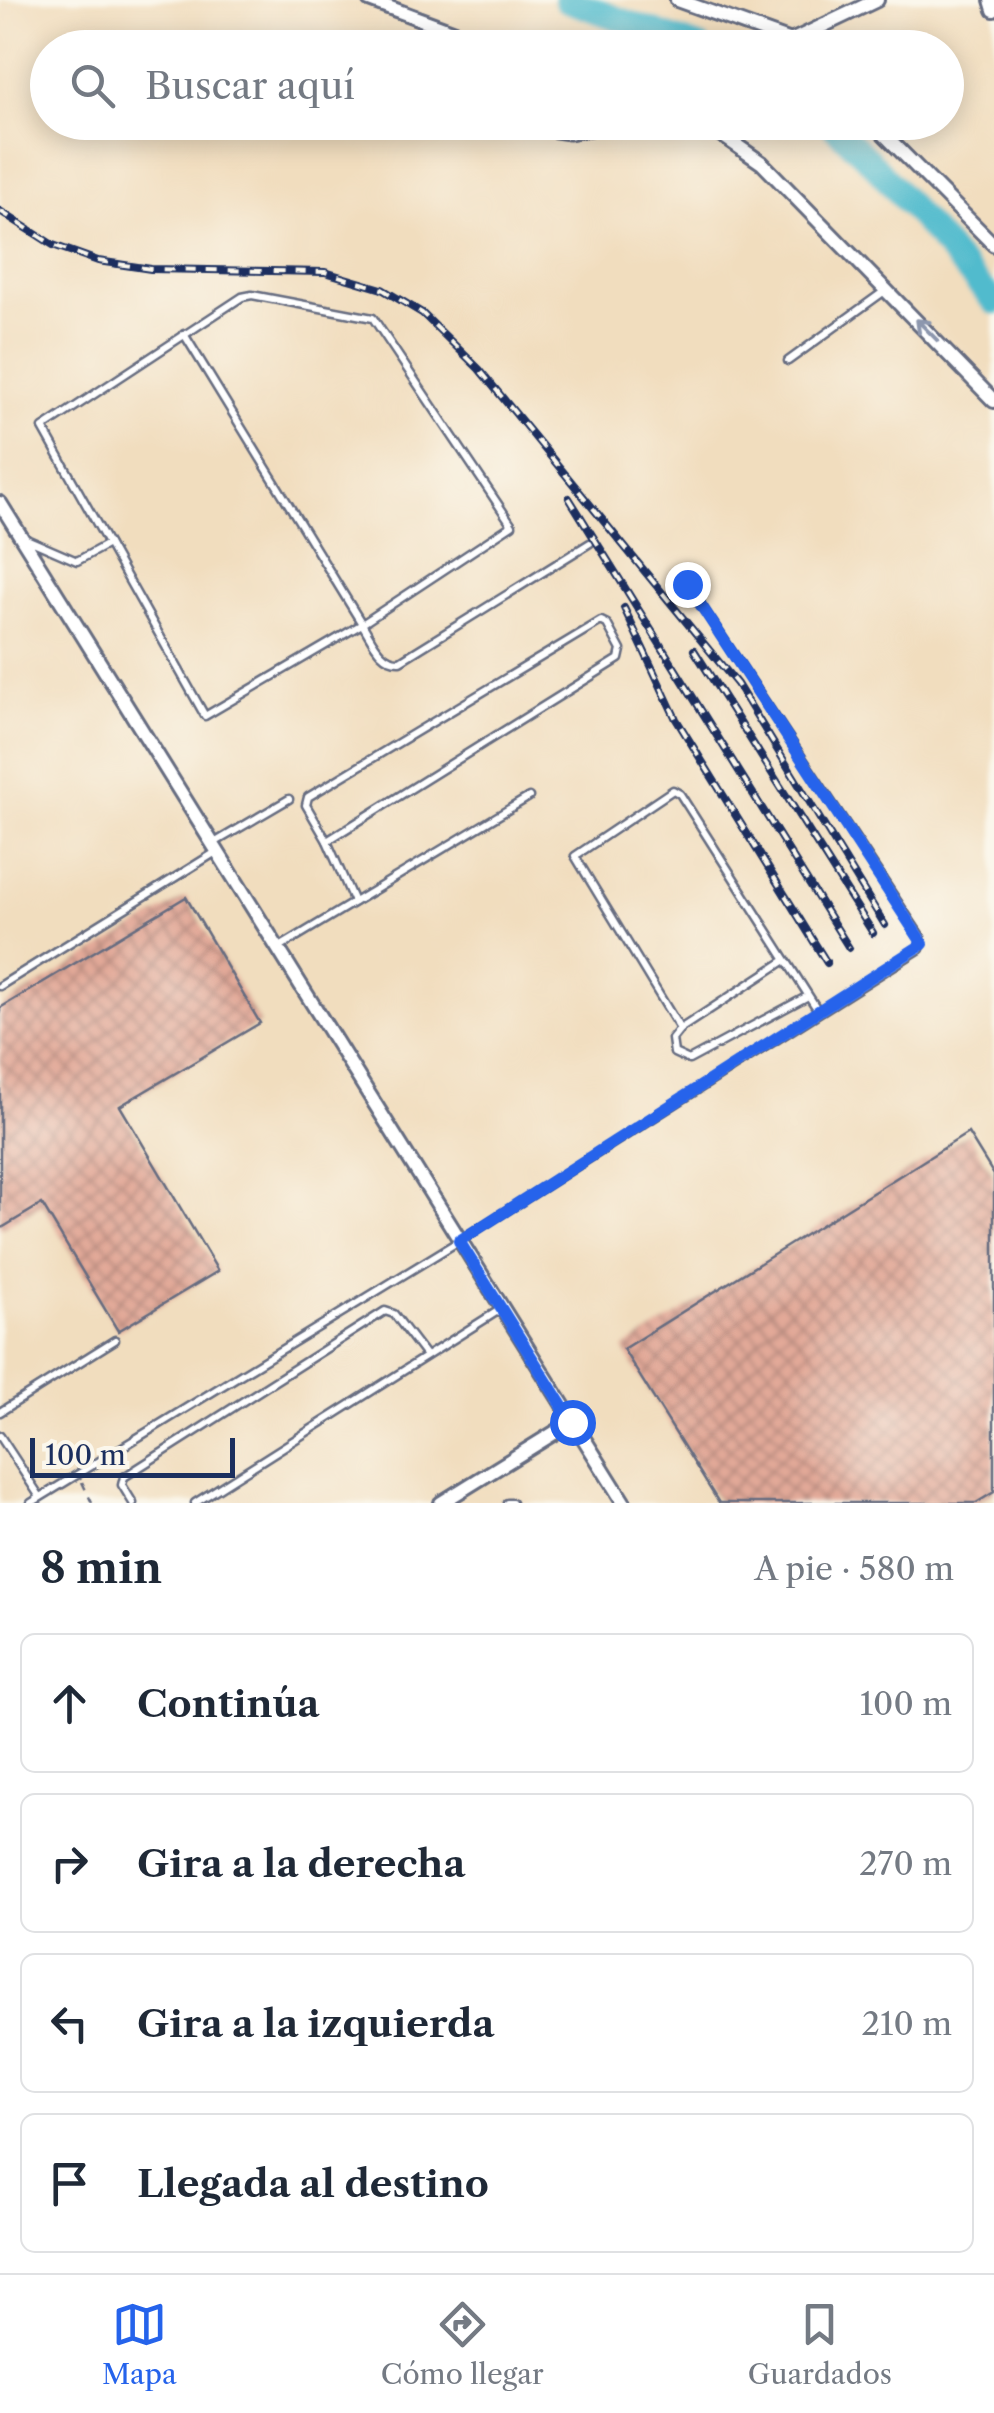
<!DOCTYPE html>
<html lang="es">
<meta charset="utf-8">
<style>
:root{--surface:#fff;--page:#f6f6f7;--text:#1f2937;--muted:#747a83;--line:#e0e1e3;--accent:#2563eb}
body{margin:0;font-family:"Libre Caslon Text",serif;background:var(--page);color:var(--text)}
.scale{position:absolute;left:30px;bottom:25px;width:205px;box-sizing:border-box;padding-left:10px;border:5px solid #1b2f5e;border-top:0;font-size:28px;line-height:35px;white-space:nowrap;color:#1b2f5e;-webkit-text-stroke:8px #fbf7ec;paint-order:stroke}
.stop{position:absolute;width:30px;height:30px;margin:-22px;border:8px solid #2563eb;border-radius:50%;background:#fff}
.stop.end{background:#2563eb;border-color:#fff;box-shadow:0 2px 10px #0008}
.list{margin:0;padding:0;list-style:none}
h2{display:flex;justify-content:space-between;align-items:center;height:130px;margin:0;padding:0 40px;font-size:42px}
h2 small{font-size:32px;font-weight:400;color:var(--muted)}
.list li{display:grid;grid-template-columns:65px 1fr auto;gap:30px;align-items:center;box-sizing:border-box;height:140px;margin:0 20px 20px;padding:0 20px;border:2px solid var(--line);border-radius:15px}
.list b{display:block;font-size:38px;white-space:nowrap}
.list em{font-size:32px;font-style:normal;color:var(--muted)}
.icon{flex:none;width:55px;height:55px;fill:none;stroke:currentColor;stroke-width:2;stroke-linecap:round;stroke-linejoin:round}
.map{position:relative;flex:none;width:994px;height:1503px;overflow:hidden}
.search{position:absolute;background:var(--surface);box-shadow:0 5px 25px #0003;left:30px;right:30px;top:30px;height:110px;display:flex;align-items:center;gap:25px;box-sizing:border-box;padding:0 35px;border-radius:55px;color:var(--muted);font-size:38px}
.sheet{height:770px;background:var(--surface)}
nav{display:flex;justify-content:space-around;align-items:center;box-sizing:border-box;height:140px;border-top:2px solid var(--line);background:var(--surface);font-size:28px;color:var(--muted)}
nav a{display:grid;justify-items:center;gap:5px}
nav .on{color:var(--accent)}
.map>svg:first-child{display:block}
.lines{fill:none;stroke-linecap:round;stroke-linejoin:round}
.river{stroke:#51bbcd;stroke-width:25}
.building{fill:url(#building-cross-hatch)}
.service-casing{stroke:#666c80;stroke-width:11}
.minor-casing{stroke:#666c80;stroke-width:18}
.path{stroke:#666c80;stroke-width:2.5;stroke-dasharray:8 8;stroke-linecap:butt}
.service{stroke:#fff;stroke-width:6}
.minor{stroke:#fff;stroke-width:12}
.rail-casing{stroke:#1b2f5e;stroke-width:8}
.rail{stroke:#fbf7ec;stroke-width:4;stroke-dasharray:11;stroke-linecap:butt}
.oneway{stroke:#8d97ae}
.route{stroke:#2563eb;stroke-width:12}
</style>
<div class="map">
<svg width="994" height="1503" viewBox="0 0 994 1503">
<defs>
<pattern id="building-cross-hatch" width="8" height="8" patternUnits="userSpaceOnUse" patternTransform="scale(2.5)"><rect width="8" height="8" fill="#e2a998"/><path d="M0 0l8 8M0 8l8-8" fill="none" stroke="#b68a7f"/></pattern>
</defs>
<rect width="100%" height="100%" fill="#fbf7ec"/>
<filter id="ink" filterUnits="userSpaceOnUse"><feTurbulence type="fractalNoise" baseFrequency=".01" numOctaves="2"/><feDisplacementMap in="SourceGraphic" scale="20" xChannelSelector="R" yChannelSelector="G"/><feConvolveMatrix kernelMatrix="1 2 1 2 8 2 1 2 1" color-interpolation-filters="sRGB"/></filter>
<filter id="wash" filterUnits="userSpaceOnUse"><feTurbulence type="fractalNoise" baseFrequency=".0048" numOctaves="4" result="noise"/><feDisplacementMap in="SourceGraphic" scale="40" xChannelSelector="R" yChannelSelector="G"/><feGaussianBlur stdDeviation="2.25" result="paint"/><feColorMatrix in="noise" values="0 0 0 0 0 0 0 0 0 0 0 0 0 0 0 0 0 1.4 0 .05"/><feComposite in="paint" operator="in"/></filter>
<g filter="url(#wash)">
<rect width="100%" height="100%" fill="#f1ddbe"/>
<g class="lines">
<g class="river">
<path d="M566,0L700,48"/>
<path d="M829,122L875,166L994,302"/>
</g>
</g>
<g id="blocks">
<g class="building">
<path d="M186,897L260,1023L120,1106L218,1271L118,1331L42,1204L0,1229V1008Z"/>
<path d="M968,1133L994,1175V1492L976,1503H719L623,1349Z"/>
</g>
</g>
</g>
<g filter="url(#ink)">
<use href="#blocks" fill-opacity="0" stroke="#666c80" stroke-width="2.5"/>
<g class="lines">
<g class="service-casing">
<g id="service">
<path d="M510,127L569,136L644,122"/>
<path d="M252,295L373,318L512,525L362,624L205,716L43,428L242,297Z"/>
<path d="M184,334L362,624C372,639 380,662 400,661L590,543"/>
<path d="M788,361L886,290"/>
<path d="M24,538L77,561L108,544"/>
<path d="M601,621L607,624L621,650L619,659L327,841L306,805L308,797Z"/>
<path d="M327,841L354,902"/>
<path d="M214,843L289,799"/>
<path d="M278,948L529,797"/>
<path d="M784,961L680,1029L672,1039L674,1053L689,1060L808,996"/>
<path d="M0,986L216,852"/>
<path d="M680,1029L575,856L673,790L680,794L819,1012"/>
<path d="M0,1412L115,1340"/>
<path d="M0,1436L40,1497"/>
<path d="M31,1503L459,1241L920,949L921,937L687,584"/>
<path d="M133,1503L122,1485L124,1477L385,1311L394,1314L426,1356"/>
<path d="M195,1503L501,1309"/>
<path d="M507,1503H512"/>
</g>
</g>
<g class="minor-casing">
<g id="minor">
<path d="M369,0L498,48"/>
<path d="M677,0L791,41L797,48"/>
<path d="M991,0L994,10"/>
<path d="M791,41L877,0"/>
<path d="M703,122L762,163L994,401"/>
<path d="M872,122L994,245"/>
<path d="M0,503L624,1503"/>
<path d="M441,1503L572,1422"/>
</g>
</g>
<path class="path" d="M82,1482L92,1503"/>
<use href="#service" class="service"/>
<use href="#minor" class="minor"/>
<g class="rail-casing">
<g id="rail">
<path d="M0,211L53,245L98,261L151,269L325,272L382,289L422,313L479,369L737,684L885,925"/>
<path d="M569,498L849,948"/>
<path d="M624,608L676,719L827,963"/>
<path d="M694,650L873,933"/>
</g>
</g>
<use href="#rail" class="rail"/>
</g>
<defs><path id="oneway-shaft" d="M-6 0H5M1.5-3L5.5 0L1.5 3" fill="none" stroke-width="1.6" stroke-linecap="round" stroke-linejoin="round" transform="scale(2.5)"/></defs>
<use class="oneway" href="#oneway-shaft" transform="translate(927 330) rotate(-135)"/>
</g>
<g class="lines" filter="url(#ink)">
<path class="route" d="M572,1422L459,1241L923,944L687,584"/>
</g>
</svg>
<div class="scale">100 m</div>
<div class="stop" style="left:572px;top:1422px"></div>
<div class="stop end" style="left:687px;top:584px"></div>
<div class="search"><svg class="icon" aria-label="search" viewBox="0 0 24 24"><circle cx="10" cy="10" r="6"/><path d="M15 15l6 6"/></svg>Buscar aquí</div>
</div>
<section class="sheet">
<h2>8 min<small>A pie · 580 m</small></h2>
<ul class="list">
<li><svg class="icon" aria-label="ahead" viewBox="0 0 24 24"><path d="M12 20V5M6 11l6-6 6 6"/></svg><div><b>Continúa</b></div><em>100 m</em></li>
<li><svg class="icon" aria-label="right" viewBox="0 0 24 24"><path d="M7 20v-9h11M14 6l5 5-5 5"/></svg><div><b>Gira a la derecha</b></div><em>270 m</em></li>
<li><svg class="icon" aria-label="left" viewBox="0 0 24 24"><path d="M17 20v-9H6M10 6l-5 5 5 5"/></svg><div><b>Gira a la izquierda</b></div><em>210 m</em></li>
<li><svg class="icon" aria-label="arrive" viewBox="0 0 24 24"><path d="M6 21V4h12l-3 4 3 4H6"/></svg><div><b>Llegada al destino</b></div></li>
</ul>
</section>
<nav>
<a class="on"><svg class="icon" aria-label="map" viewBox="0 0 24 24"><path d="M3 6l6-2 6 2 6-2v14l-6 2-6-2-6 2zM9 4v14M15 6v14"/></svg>Mapa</a>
<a><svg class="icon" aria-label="directions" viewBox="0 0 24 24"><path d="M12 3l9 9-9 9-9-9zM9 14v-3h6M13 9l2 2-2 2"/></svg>Cómo llegar</a>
<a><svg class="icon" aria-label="saved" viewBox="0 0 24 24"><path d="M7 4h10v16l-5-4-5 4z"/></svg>Guardados</a>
</nav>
